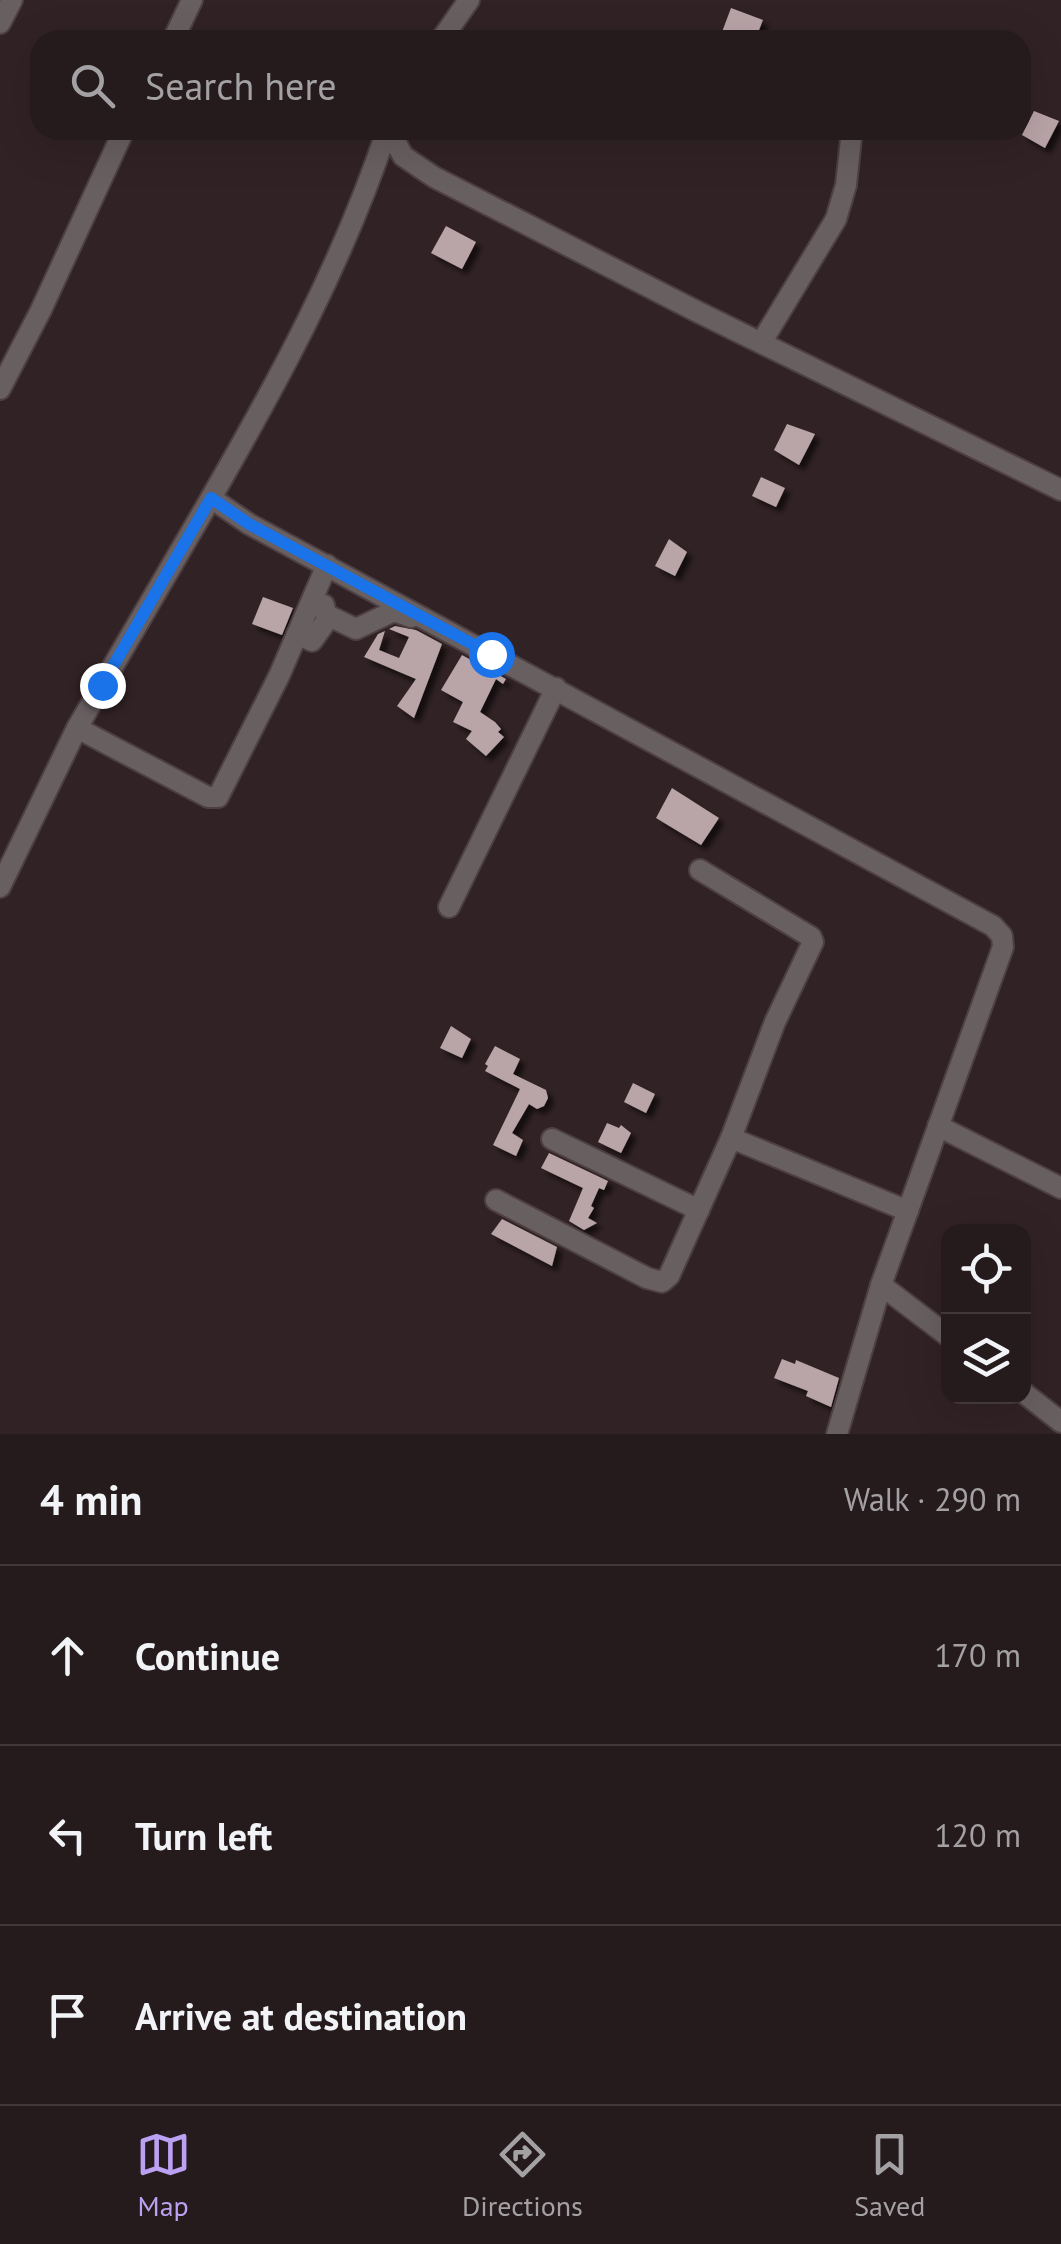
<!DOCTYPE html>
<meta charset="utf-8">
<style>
:root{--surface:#251a1c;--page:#2d2325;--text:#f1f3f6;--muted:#a3a1a3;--line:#42383b;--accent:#bca0f2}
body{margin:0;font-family:"PT Sans",sans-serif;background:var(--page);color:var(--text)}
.controls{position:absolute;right:30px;bottom:30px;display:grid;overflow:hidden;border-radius:20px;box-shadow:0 10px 40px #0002}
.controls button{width:90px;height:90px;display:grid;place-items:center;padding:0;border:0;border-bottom:2px solid var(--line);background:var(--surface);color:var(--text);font:50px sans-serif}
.stop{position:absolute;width:30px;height:30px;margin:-22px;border:8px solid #1a73e8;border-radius:50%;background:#fff}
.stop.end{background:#1a73e8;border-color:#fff;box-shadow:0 2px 10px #0008}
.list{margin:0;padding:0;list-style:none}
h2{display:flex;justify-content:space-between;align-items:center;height:130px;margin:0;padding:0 40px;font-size:42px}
h2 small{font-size:32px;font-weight:400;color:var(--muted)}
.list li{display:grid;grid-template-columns:65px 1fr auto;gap:30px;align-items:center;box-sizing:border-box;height:180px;padding:0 40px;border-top:2px solid var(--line)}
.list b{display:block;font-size:38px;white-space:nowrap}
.list em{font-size:32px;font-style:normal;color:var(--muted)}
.icon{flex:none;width:55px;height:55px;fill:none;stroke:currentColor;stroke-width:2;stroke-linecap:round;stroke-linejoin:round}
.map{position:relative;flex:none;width:1061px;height:1434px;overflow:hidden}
.search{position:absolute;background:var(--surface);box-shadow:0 10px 40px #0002;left:30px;right:30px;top:30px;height:110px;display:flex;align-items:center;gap:25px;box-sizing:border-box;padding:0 35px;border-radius:30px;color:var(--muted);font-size:38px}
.sheet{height:670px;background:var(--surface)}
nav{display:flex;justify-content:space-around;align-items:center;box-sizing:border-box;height:140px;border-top:2px solid var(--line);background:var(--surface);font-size:28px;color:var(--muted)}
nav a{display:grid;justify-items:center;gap:5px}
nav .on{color:var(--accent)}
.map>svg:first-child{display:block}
.building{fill:#b9a4a8;filter:url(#shadow)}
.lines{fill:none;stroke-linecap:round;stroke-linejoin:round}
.minor-casing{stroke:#4d3f42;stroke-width:24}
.minor{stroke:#685f61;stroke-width:20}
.route{stroke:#1a73e8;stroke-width:12}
</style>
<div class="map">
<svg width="1061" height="1434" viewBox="0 0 1061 1434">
<defs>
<filter id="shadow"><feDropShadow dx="5.5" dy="5.5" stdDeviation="2.5" flood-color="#0009"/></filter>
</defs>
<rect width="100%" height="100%" fill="#312225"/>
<g class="building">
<path d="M731,8L763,20L755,40H719Z"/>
<path d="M1034,111L1059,121L1045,148L1022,135Z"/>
<path d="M446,226L476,242L462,269L431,253Z"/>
<path d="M787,424L815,434L799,465L774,450Z"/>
<path d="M761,477L785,488L776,507L752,496Z"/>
<path d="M669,539L687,552L675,576L655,566Z"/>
<path d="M263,597L293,608L282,635L252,624Z"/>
<path d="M395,626L416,630L442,644L414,718L397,706L416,679L364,657L378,634L385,631L379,650L399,658L409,637L389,629Z"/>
<path d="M462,655L506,679L503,684L496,679L480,712L495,722L501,729L498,732L504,737L486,756L466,739L472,731L453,722L463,702L441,690Z"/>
<path d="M672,788L719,818L701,845L656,818Z"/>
<path d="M451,1026L471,1039L462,1058L440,1048Z"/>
<path d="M495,1046L520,1059L513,1074L546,1090L548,1098L544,1106L537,1109L529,1104L512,1133L523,1140L516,1156L493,1145L520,1089L485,1071L488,1066L485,1064Z"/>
<path d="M633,1083L655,1094L646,1113L624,1102Z"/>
<path d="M607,1123L619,1128L621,1125L631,1133L621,1153L598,1142Z"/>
<path d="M549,1153L608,1181L604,1190L599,1188L591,1206L594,1208L588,1218L597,1223L584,1230L569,1221L583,1188L541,1168Z"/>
<path d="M502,1219L557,1247L552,1266L491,1234Z"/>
<path d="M782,1359L795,1364L796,1360L839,1378L831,1407L806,1396L808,1391L774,1378Z"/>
</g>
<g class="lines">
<g class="minor-casing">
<g id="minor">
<path d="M0,23L12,0"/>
<path d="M173,40L192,0"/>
<path d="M441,40L469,0"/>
<path d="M387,130C343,262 280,378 211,498L249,524L993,926L1002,936L1003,947L881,1285L948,1336"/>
<path d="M389,130L403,156L434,177L698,312L1061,490"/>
<path d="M761,343L836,219L846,185L852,130"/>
<path d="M0,389L41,310L124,130"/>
<path d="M327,615L356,629L394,611L411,617"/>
<path d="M297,634L312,641L327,620L324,605"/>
<path d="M77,728L208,797H218L279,676L327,565"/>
<path d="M700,870L811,937L813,942L775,1022L731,1138"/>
<path d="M0,887L77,728L211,498"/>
<path d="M449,907L556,688"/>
<path d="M938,1126L1061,1188"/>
<path d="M552,1139L699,1210"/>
<path d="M496,1200L647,1278L662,1282L669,1276L731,1138L908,1211"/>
<path d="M1024,1393L1061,1422"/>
<path d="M837,1434L881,1285"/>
</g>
</g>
<use href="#minor" class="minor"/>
</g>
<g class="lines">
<path class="route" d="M102,685L211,498L249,524L491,654"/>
</g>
</svg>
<div class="controls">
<button><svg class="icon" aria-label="locate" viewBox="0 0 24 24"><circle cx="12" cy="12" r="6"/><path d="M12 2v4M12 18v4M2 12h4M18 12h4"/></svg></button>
<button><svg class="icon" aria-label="layers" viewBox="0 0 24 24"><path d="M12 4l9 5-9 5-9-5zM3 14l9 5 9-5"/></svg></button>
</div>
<div class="stop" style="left:491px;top:654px"></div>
<div class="stop end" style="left:102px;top:685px"></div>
<div class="search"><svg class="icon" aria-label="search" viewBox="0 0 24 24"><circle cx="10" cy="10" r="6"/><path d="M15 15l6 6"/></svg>Search here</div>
</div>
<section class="sheet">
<h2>4 min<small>Walk · 290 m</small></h2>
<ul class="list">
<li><svg class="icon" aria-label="ahead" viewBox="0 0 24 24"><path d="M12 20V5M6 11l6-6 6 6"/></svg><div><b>Continue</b></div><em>170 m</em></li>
<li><svg class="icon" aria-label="left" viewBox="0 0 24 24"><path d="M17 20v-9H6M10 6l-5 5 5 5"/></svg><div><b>Turn left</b></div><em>120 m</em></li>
<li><svg class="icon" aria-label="arrive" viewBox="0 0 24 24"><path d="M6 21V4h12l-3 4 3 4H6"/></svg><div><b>Arrive at destination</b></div></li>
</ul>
</section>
<nav>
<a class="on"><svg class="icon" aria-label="map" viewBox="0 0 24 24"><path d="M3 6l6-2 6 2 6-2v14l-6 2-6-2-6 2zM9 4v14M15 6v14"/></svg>Map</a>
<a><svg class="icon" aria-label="directions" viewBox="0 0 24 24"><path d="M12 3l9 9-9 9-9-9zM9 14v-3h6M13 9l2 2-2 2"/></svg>Directions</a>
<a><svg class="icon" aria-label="saved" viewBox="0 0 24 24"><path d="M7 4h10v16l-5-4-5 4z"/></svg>Saved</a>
</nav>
